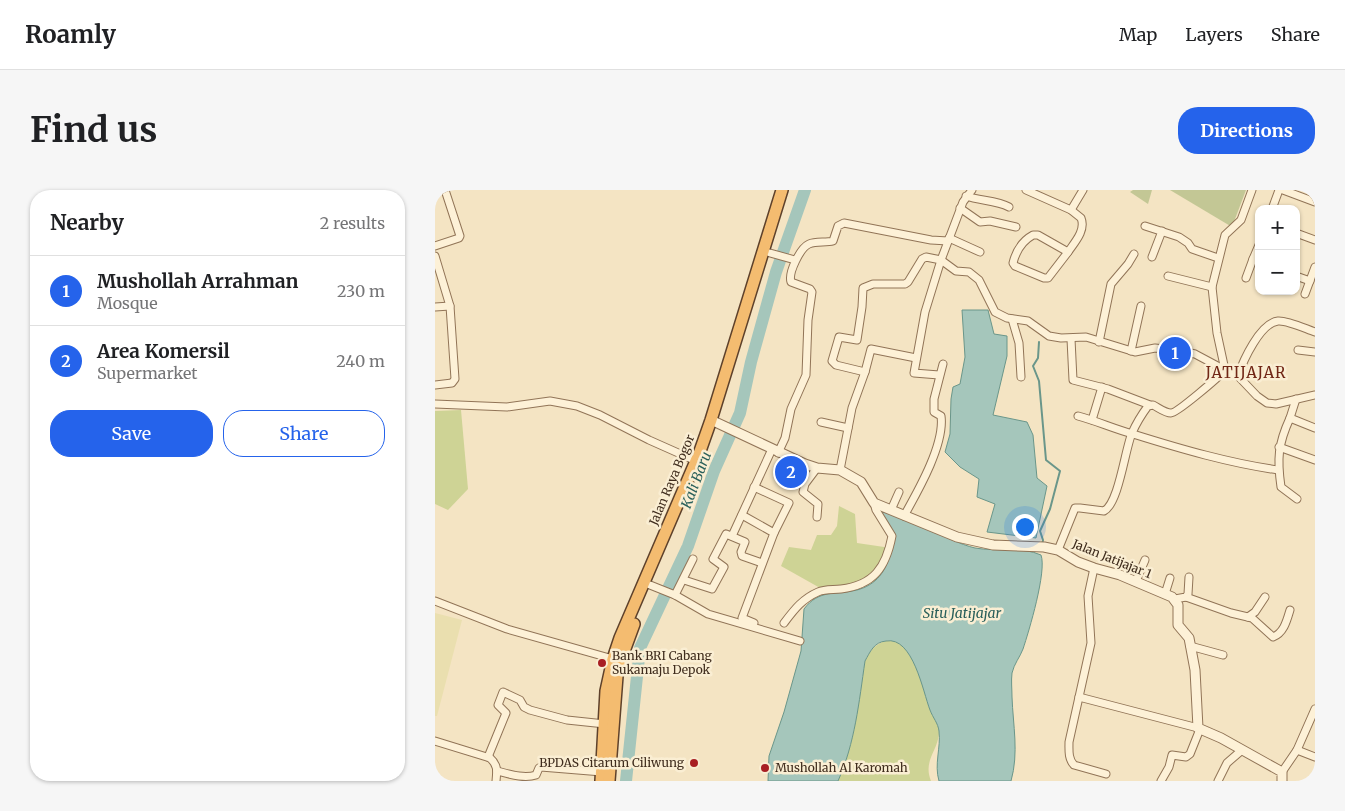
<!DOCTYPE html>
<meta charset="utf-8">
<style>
:root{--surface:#fff;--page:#f6f6f6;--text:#202124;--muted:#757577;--line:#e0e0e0;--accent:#2563eb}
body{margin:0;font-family:Merriweather,serif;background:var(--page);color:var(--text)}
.controls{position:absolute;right:15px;top:15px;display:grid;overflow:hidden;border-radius:10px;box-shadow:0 1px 4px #0004}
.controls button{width:45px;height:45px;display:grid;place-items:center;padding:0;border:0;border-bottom:1px solid var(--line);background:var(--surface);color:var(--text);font:25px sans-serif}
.you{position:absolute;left:589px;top:336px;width:18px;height:18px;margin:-12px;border:4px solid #fff;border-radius:50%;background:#1a73e8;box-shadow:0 0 0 8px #1a73e833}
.badge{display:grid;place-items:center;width:32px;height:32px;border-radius:50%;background:var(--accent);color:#fff;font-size:16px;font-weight:700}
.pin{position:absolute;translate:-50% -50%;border:2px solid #fff;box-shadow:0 1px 5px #0006}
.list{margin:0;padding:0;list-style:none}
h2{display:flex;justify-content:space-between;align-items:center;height:65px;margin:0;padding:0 20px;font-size:21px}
h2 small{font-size:16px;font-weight:400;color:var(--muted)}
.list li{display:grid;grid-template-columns:32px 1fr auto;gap:15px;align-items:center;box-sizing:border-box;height:70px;padding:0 20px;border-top:1px solid var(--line)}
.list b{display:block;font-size:19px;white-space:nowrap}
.list p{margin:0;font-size:16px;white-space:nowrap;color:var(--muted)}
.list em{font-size:16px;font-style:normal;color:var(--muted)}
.actions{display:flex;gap:10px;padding:15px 20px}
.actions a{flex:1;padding:11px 0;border:1px solid var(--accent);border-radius:20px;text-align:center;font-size:18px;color:var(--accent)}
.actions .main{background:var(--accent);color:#fff}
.map{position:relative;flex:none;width:880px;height:591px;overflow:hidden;border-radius:20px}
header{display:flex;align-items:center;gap:30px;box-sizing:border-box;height:70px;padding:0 25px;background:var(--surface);border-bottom:1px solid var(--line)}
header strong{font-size:24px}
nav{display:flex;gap:28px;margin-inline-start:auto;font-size:18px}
.intro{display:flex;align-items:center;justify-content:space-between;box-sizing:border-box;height:120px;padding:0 30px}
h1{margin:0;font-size:35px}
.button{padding:12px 22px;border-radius:20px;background:var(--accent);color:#fff;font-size:18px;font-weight:700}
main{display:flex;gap:30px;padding:0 30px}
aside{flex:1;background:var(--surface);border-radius:20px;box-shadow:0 1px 4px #0004}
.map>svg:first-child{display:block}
.farmland{fill:#eadfaf}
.green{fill:#ced395}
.cemetery{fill:#c3c795}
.water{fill:#a5c6bb;stroke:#6a968a}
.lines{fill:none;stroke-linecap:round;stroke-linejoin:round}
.stream{stroke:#6a968a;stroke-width:2}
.river{stroke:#a5c6bb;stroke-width:12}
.minor-casing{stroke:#917457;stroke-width:9}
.tertiary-casing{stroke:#917457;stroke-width:11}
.trunk-casing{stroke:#5e412b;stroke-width:14}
.minor{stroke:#fdf1d7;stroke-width:7}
.tertiary{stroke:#fdf1d7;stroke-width:9}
.trunk{stroke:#f4bc70;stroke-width:11}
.poi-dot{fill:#a81f23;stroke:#faeed3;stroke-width:2}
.labels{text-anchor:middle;stroke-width:5;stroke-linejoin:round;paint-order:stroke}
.street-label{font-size:12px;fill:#3f2c1d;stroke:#faeed3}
.poi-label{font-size:12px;fill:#3f2c1d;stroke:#faeed3;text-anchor:start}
.water-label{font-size:14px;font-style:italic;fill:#2a605b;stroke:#faeed3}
.quarter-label{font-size:15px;letter-spacing:1px;fill:#712716;stroke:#faeed3}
</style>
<header>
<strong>Roamly</strong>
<nav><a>Map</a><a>Layers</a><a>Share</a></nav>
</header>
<div class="intro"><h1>Find us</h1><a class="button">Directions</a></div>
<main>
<aside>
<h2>Nearby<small>2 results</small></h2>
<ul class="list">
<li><span class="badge">1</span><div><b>Mushollah Arrahman</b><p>Mosque</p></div><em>230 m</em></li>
<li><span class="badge">2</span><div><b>Area Komersil</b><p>Supermarket</p></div><em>240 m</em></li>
</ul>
<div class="actions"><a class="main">Save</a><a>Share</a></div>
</aside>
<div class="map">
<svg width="880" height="591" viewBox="0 0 880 591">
<rect width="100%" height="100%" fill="#f4e4c3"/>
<path class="farmland" d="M0,423L27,430L2,526H0Z"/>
<g class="green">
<path d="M26,220L33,299L13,320L0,314V221Z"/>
<path d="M404,316L420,324L422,353L456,358L452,374L442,390L420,401L394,403L346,376L354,357L376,360L382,345H396L402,336Z"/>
<path d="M450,451C455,451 460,450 465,453C482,465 489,500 495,519C498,527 505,534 504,544C502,562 488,571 496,591H402L418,545L430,471C435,461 439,455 450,451Z"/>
</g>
<g class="cemetery">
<path d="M698,0H717L713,14L695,2Z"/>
<path d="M735,0H811L797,37Z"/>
</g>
<g class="water">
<path d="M527,120H553L559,144L572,146V166L558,225L592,232L598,245L602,288L612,296L601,348L552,342L560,314L542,307L544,289L525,277L510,262L515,244L516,209L518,197L525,194L530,167Z"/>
<path d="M445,322C475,324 510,351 540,358C562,362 586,356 606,365C612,381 594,441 588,459C585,467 579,474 577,483C576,491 577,499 577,507C578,535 584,563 576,591H504C499,574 506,558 504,541C503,533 498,528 495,520C488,502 478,446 451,451C439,452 435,462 430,471C424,512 420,553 403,591H333L334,566L349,522L366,461L369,419C384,399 401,405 422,400C441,395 452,381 455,362C456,359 458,354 457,351C456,342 449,331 445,322Z"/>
</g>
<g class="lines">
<path class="stream" d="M604,152L603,168L598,176L604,191L611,270L625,281L615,319L605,341L608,350L607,355"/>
<path class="river" d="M191,591L205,458L253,356L279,281L305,223L316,172L341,82L370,0"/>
<g class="minor-casing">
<g id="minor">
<path d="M591,0L636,20L646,28C651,40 640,52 633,62"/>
<path d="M817,0L806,30L790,45L777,97L782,143L790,180L803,186L822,206L832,213L841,214L880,205"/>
<path d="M848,0L880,12"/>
<path d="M531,6C545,11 562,10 574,17"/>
<path d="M525,18L545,32L555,31L581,37"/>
<path d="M837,19L844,0"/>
<path d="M636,20L648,0"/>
<path d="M710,36L744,47L753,53L757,59L783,68"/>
<path d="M861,43L880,50"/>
<path d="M598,45H603L633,62L613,88H609L580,76L578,73C581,61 587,51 598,45Z"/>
<path d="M514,48L545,62"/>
<path d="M824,55L818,69L824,71"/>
<path d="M0,56L24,48L25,46L10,0"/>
<path d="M335,63L360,70"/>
<path d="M0,66L15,116L20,189L17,193L0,195"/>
<path d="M717,67L727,41"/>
<path d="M733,86L777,97"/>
<path d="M861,86L875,91"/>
<path d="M811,88L818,69"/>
<path d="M870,104L880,77"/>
<path d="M0,117L15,116"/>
<path d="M577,129L584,153L586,187"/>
<path d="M636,149L638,190L673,199L715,215"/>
<path d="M664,152L676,94L693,74L699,64"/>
<path d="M863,160L880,162"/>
<path d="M696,161L706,116"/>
<path d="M430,182L401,175L397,171L404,147L422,150L427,117L428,98L438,94H470L473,92L487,69L491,67L506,70L521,81L534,82L544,90L560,122L572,128L593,131L614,146L626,148L651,147L700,162L720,158L747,161L760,164L790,180C784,187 742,223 736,223C730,223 724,218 718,215L713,216C707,224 701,234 697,243C690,259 684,313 669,321L645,318H640L623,360"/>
<path d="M504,185L479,183L490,122L506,70L528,12L537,0"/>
<path d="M803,186C808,171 825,133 843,131C852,130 871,139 880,142"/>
<path d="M861,209L855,228L880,238"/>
<path d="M0,214L72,217L115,211L142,216L165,225L214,250L268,274"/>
<path d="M643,226C662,231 679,239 698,244C746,259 794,273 843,280"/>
<path d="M855,228C843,254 842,269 846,297L862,309"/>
<path d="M657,230L667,197"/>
<path d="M386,232L413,238"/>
<path d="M844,257L880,270"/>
<path d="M343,263L350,248L356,219L371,185L373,130L377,102L375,99L356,92C353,83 365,58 374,54C381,51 391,53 398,51L403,36L409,33L496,50L513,51"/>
<path d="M405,280L417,218L430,182L436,159L481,168"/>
<path d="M319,297L354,313L339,343"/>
<path d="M456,320L464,302"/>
<path d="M307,325L339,343L307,428L319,433"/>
<path d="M469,326C483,301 510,254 506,226L499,222V209L508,174"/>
<path d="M382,327L383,314L368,302L370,294L382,278"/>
<path d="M297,346L337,259"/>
<path d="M659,378L653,406L656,453L634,552C634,560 633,569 639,575L671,584"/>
<path d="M249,390L277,399L289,377L278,369L291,344L310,352L306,362L307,366L327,373"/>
<path d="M701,391L710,370"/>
<path d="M215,395L240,405L273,424L365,451"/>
<path d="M730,404L735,388"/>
<path d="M240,405L258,369"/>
<path d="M751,407L796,423L817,428L838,447C849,443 852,430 855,420"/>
<path d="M740,409L751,407L753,404L754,387"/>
<path d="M0,411L72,439L178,469"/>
<path d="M813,427L820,422L830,407"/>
<path d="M349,433C359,420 367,409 383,402C390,399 398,400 406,399C439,395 451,377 457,346L441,320L439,313"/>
<path d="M755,456L788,465"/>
<path d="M644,507L763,538"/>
<path d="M0,551L55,568C63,575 62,581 61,591"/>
<path d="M862,560L880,567"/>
<path d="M53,567L71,523L63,515L68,502L85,510L89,517L95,520L132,530L170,534"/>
<path d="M62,581C74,584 89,589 101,585L104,578L106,577L167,582"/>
<path d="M847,582L862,560L880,519"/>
<path d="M726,591L734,577L737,565L751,567L755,564L765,539"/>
<path d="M783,591L792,573L807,560"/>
</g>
</g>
<g class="tertiary-casing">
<path id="tertiary" d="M276,230L370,274L382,278L405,280L426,292L439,313L522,347L558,355L609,357L623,360L643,372L659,378L685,385L737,407L743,415V435L754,448L760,480L763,538L786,548L847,582V591"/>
</g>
<g class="trunk-casing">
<g id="trunk">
<path d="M166,591L171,501L178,469L185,448L264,264L276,230L347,0"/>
<path d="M174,591L182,486L185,472L199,434"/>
</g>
</g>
<use href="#minor" class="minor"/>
<use href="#tertiary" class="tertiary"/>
<use href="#trunk" class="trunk"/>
</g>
<g class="poi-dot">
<circle cx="167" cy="473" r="5"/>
<circle cx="259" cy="573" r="5"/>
<circle cx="330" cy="578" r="5"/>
</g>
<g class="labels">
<g class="street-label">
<text transform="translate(237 290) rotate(-67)" y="4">Jalan Raya Bogor</text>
<text transform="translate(677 369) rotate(22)" y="4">Jalan Jatijajar 1</text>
</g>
<g class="poi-label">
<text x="177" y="470">Bank BRI Cabang<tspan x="177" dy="14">Sukamaju Depok</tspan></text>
<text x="249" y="577" text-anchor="end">BPDAS Citarum Ciliwung</text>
<text x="340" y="582">Mushollah Al Karomah</text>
</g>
<g class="water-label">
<text transform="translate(261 290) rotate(-69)" y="5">Kali Baru</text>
<text x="527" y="428">Situ Jatijajar</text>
</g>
<g class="quarter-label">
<text x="811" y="188">JATIJAJAR</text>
</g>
</g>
</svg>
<div class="controls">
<button>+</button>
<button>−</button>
</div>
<div class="you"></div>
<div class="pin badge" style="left:740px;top:163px">1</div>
<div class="pin badge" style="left:356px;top:282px">2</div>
</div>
</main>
